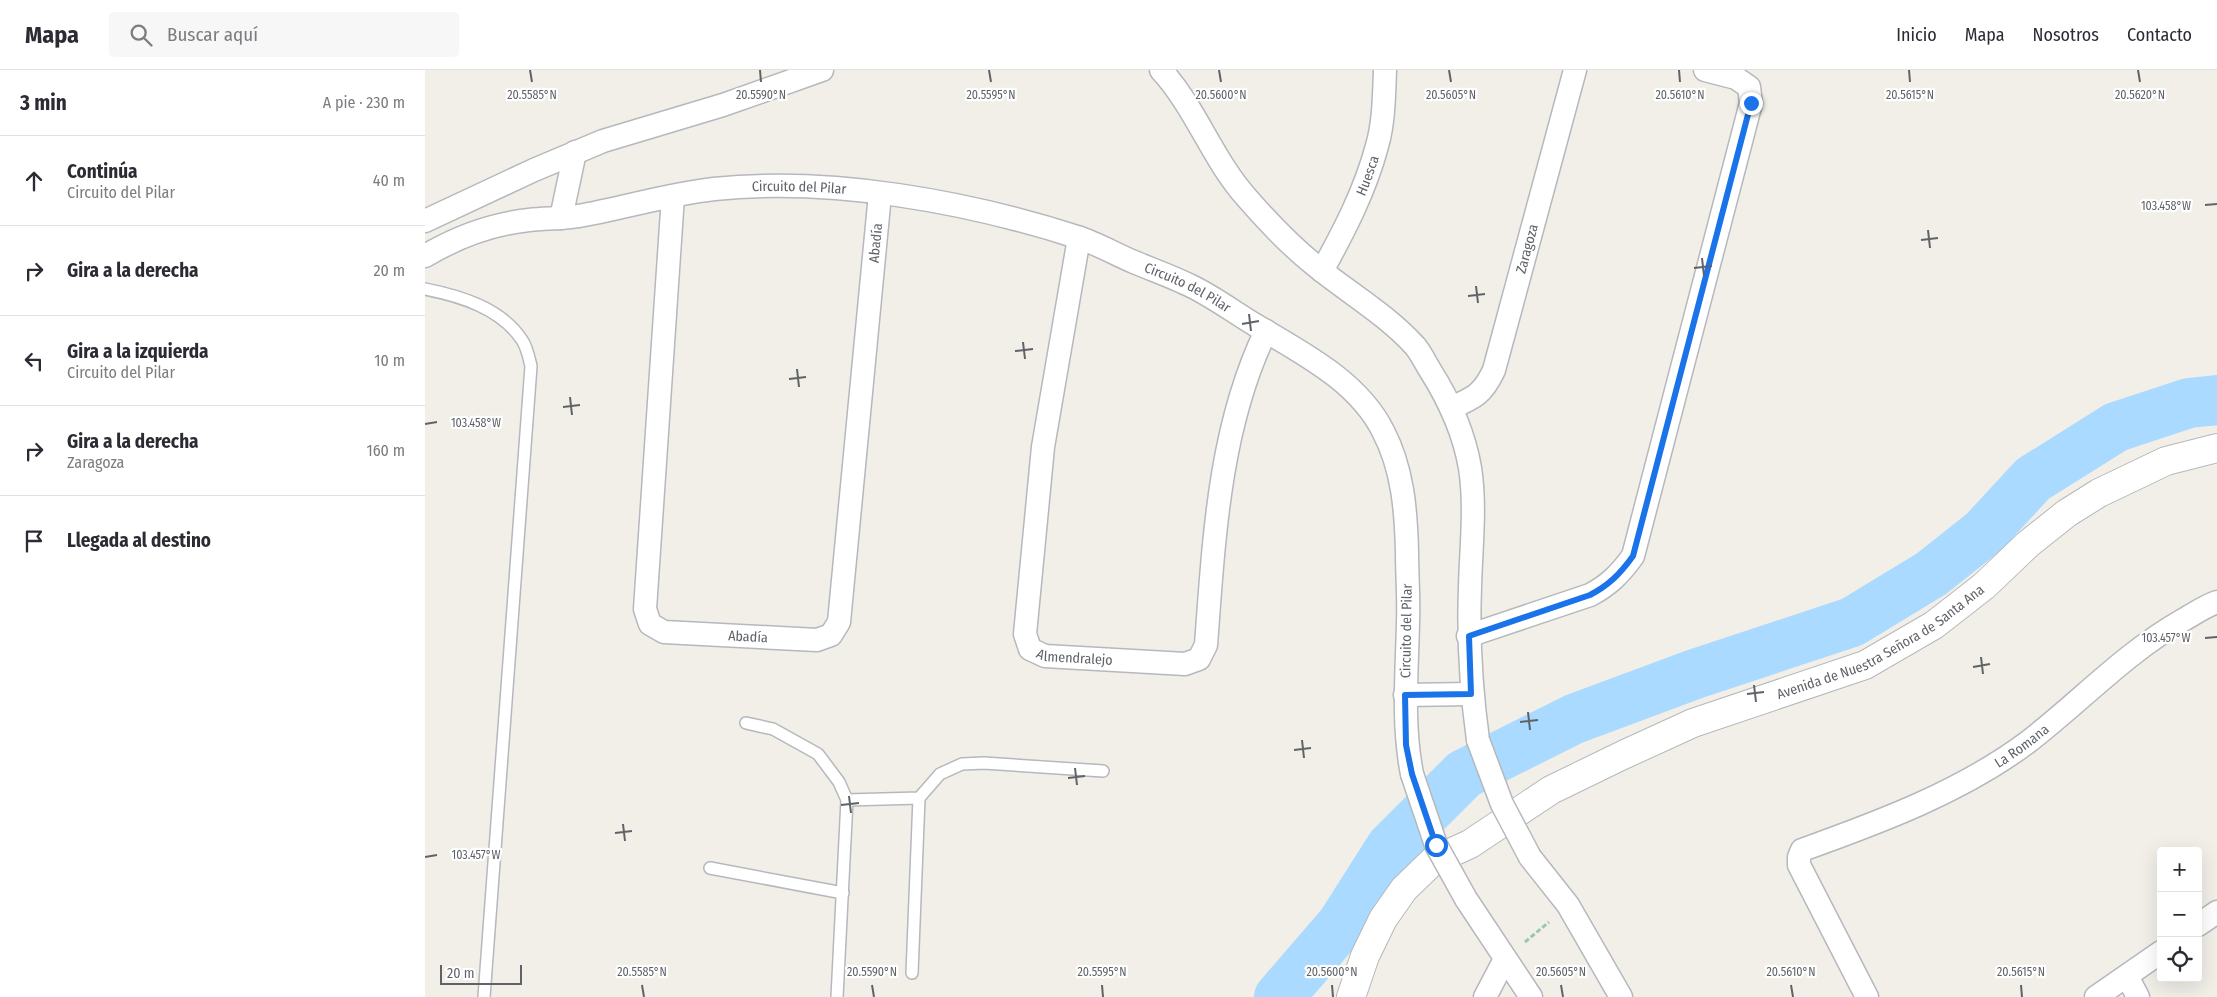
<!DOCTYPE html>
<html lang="es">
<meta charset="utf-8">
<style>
:root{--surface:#fff;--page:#f7f7f7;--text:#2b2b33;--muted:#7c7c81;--line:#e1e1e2}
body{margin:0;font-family:"Fira Sans Condensed",sans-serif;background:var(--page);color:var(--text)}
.controls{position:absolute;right:15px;bottom:15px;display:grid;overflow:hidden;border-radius:5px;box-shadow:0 5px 20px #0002}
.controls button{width:45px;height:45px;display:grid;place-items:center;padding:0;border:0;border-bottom:1px solid var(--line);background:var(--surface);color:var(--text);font:25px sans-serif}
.scale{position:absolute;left:15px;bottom:12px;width:82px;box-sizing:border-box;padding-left:5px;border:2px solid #5f6368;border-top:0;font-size:14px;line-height:18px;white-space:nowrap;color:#5f6368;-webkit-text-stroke:4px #fff;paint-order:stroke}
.stop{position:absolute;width:15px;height:15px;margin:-11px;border:4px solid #1a73e8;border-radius:50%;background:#fff}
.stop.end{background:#1a73e8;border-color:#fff;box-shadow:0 1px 5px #0008}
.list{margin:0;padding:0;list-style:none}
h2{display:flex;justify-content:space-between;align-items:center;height:65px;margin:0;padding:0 20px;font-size:21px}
h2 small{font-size:16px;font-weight:400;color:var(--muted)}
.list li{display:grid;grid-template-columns:32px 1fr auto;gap:15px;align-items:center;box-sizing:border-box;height:90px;padding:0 20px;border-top:1px solid var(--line)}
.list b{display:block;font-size:19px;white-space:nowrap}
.list p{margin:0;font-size:16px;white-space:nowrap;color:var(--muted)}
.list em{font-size:16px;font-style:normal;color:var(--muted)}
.icon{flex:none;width:28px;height:28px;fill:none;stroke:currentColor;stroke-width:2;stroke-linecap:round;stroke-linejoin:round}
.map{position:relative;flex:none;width:1792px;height:927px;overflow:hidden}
header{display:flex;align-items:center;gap:30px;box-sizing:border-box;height:70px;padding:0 25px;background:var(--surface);border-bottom:1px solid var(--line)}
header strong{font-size:24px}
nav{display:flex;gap:28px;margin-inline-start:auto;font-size:18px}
.search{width:350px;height:45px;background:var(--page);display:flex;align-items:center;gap:12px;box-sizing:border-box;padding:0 18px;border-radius:5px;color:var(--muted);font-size:19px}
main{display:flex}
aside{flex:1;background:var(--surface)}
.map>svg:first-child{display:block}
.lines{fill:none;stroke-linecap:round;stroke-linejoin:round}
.river{stroke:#aadaff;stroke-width:50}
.service-casing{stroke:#b5b8bc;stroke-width:14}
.minor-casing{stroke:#b5b8bc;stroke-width:25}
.tertiary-casing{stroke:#b5b8bc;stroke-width:30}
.path{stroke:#9cc7a9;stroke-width:3;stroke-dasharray:5 2.5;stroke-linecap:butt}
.service{stroke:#fff;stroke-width:11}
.minor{stroke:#fff;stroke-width:22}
.tertiary{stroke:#fff;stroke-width:28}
.minor-bridge-casing{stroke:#b5b8bc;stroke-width:25;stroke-linecap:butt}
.minor-bridge{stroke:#fff;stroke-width:22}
.route{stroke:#1a73e8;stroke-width:6}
.ticks{fill:none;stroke:#5f6368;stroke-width:2}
.labels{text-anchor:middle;stroke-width:4.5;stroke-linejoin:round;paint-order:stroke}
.street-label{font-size:14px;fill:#5f6368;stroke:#fff}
.ticks-label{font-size:12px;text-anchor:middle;fill:#5f6368;stroke:#fff;stroke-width:4.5;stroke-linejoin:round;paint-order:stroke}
</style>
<header>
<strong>Mapa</strong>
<div class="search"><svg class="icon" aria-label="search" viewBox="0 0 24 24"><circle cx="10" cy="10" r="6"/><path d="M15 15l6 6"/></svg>Buscar aquí</div>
<nav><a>Inicio</a><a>Mapa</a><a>Nosotros</a><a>Contacto</a></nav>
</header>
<main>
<aside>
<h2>3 min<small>A pie · 230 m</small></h2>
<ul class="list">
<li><svg class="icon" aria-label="ahead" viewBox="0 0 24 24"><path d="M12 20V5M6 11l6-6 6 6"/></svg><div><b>Continúa</b><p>Circuito del Pilar</p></div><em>40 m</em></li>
<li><svg class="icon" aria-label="right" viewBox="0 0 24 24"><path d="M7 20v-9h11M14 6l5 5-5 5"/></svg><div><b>Gira a la derecha</b></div><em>20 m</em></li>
<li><svg class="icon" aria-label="left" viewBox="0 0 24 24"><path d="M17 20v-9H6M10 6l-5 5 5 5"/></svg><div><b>Gira a la izquierda</b><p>Circuito del Pilar</p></div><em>10 m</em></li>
<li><svg class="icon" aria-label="right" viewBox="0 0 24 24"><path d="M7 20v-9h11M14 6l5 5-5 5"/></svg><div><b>Gira a la derecha</b><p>Zaragoza</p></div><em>160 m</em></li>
<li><svg class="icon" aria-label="arrive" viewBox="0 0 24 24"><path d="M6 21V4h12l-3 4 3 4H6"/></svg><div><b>Llegada al destino</b></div></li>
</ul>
</aside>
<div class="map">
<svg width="1792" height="927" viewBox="0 0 1792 927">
<rect width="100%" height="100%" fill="#f1efe8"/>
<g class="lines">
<path class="river" d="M854,927L917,854L966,777L1039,704L1149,649L1270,604L1427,552L1506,504L1559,462L1608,409L1691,357L1764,333L1792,330"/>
<g class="service-casing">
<g id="service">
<path d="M0,219C35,226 76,238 97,270C102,277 104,288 106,296L59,927"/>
<path d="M321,653L348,659L393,684L414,712L422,730L412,927"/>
<path d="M422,730L494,728L515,704L537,694L559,693L678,701"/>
<path d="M285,798L418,823"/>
<path d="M487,903L494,728"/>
</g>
</g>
<g class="minor-casing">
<g id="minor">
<path d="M736,0C771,38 787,89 822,128C842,151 868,178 892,197C924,223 962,245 990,276C996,283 1000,292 1005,300C1024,330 1039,362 1045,398C1051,436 1046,478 1045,517C1043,569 1046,619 1053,670"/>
<path id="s1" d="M248,126L220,539L225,554L239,562L392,570L406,565L414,552L455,124"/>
<path d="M136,148L150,82"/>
<path d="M0,151L109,100L178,71L298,35L397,0"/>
<path id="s2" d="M654,168L618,377L600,564L605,579L620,586L760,594L774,589L781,575C789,469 794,358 841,261"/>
<path id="s3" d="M0,186C32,167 67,154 104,150C123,148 141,149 159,145C202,137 245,124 289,119C406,107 540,131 652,167C671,173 690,184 709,192C728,200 748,207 766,216C789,227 810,243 832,256C877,283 933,311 958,361C978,399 981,441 982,482C982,505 984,529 983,552C982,603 977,653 987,704"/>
<path id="s4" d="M897,201C919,161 940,121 952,76C959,52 959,25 960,0"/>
<path id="s5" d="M1026,338C1049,328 1058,324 1069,300L1150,0"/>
<path d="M1043,566L1165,525C1184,515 1195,504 1208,486L1326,33L1324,17L1311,8L1280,0"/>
<path d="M980,625L1046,624"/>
<path d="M1105,787L1143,835L1196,927"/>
<path d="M1041,829L1106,927"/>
<path d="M1773,855L1792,842"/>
<path d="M1702,906L1713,927"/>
<path d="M1060,927L1080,889"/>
<path id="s6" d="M1442,927L1374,795V787L1377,780C1455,752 1536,722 1603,672C1656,631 1700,583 1758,550C1769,544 1780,536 1792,532"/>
<path d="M1671,927L1736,882"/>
</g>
</g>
<g class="tertiary-casing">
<g id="tertiary">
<path id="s7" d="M926,927L940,886L958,849L979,819L1008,791L1045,774L1126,720L1198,685L1268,653L1440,595L1509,555L1559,516L1603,474L1642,443L1674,423L1741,391L1792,378"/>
</g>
</g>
<path class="path" d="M1100,872L1124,852"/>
<use href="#service" class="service"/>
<use href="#minor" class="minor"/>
<use href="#tertiary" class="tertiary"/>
<g class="minor-bridge-casing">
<g id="minor-bridge">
<path d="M1053,670L1077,734L1105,787"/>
<path d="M987,704L1011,775L1041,829"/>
</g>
</g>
<use href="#minor-bridge" class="minor-bridge"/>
</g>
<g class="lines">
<path class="route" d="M1011,775L987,704L981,675L980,625L1046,624L1044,566L1165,525C1184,515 1195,504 1208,486L1326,33"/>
</g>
<path class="ticks" d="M105,0L107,12M335,0L336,12M564,0L566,12M794,0L796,12M1024,0L1026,12M1254,0L1255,12M1484,0L1485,12M1713,0L1715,12M1780,135L1792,134M1503,160L1505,178M1496,170L1513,168M1277,188L1279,206M1269,198L1287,196M1051,216L1053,233M1043,226L1060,224M824,244L826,261M817,254L834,251M598,272L600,289M590,281L608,279M372,299L374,317M364,309L381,307M145,327L147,345M138,337L155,335M0,354L12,352M1780,568L1792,567M1556,587L1558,604M1548,597L1565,594M1329,615L1331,632M1322,624L1339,622M1103,642L1105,660M1095,652L1113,650M877,670L879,688M869,680L886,678M650,698L652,715M643,708L660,706M424,726L426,743M416,735L434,733M198,754L200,771M190,763L207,761M0,787L12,785M217,915L219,927M447,915L449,927M677,915L678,927M907,915L908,927M1136,915L1138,927M1366,915L1368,927M1596,915L1597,927"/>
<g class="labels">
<g class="street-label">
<text dy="5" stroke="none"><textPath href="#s4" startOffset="106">Huesca</textPath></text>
<text dy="5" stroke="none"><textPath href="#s3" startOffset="384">Circuito del Pilar</textPath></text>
<text dy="5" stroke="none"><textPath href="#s1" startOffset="1010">Abadía</textPath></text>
<text dy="5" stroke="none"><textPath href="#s5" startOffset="185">Zaragoza</textPath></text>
<text dy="5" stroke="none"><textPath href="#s3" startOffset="789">Circuito del Pilar</textPath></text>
<text transform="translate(981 561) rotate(-89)" y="5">Circuito del Pilar</text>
<text dy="5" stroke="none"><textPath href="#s1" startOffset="530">Abadía</textPath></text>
<text dy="5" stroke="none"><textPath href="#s7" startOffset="662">Avenida de Nuestra Señora de Santa Ana</textPath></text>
<text dy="5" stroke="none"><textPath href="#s2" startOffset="462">Almendralejo</textPath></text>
<text dy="5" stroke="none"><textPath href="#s6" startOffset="408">La Romana</textPath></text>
</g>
</g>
<g class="ticks-label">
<text x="107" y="29">20.5585°N</text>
<text x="336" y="29">20.5590°N</text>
<text x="566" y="29">20.5595°N</text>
<text x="796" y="29">20.5600°N</text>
<text x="1026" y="29">20.5605°N</text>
<text x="1255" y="29">20.5610°N</text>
<text x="1485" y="29">20.5615°N</text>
<text x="1715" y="29">20.5620°N</text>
<text x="1741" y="140">103.458°W</text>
<text x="51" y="357">103.458°W</text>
<text x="1741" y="572">103.457°W</text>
<text x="51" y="789">103.457°W</text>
<text x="217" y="906">20.5585°N</text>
<text x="447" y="906">20.5590°N</text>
<text x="677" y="906">20.5595°N</text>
<text x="907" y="906">20.5600°N</text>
<text x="1136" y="906">20.5605°N</text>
<text x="1366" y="906">20.5610°N</text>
<text x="1596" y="906">20.5615°N</text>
</g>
</svg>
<div class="controls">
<button>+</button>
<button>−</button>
<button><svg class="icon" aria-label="locate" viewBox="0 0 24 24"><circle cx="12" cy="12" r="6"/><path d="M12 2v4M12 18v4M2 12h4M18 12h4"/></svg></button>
</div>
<div class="scale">20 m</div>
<div class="stop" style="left:1011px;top:775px"></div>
<div class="stop end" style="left:1326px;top:33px"></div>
</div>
</main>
